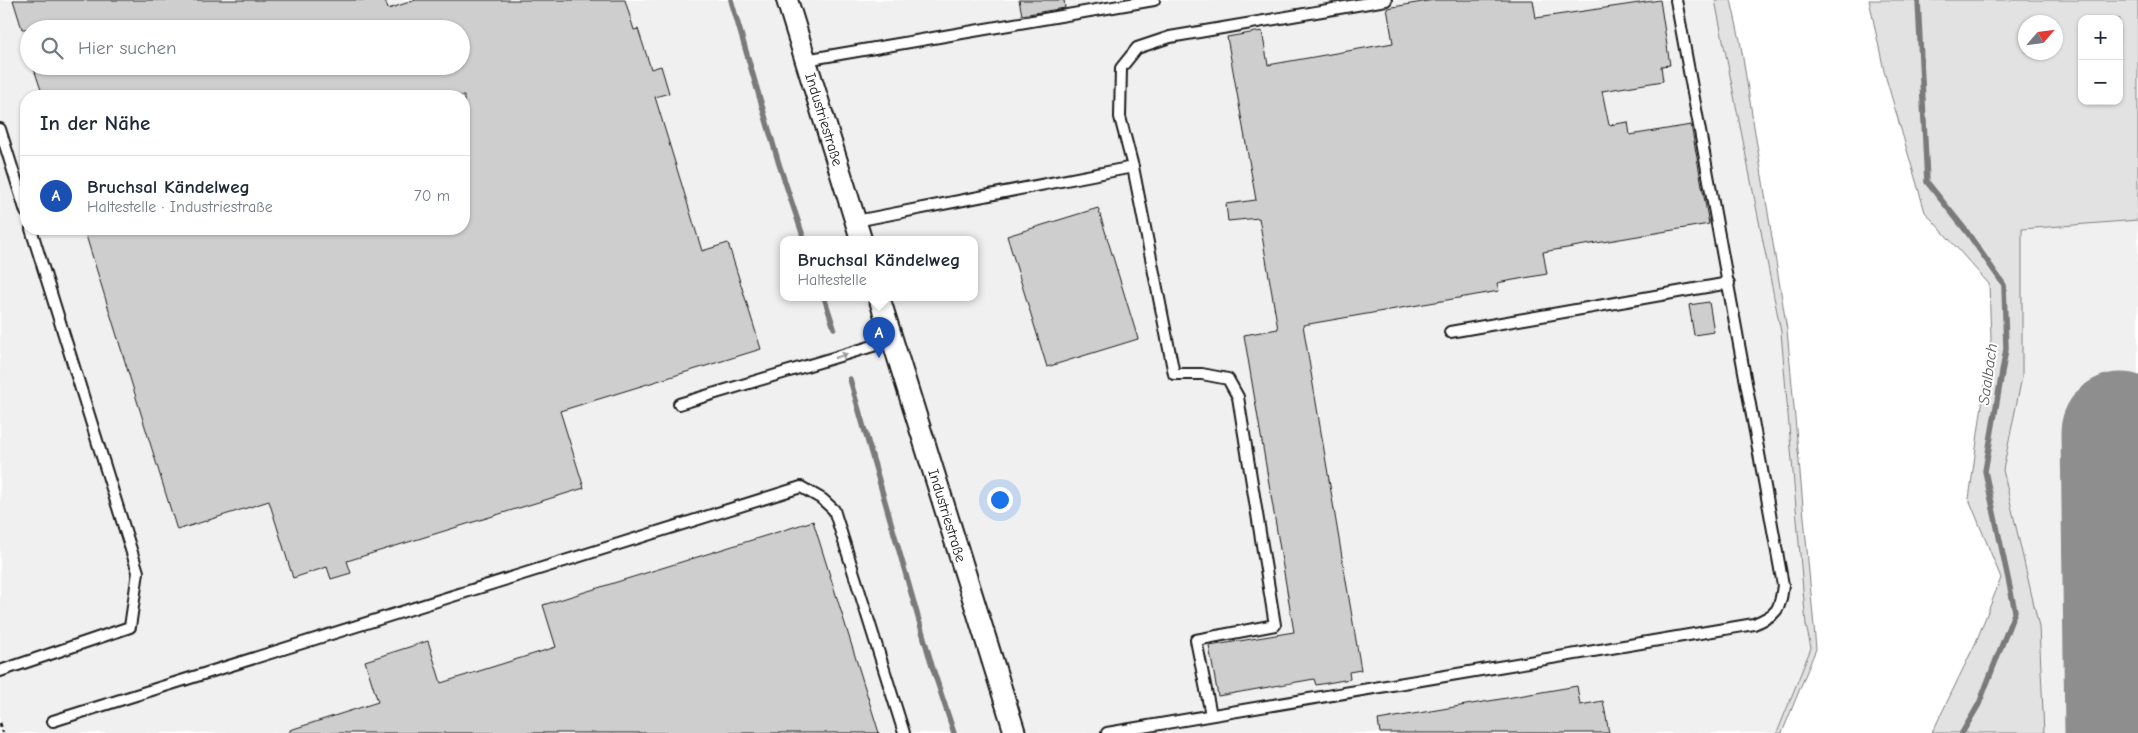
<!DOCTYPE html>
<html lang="de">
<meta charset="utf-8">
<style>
:root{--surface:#fff;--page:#f6f6f7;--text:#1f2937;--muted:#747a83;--line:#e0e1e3;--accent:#b45309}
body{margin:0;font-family:"Comic Neue",sans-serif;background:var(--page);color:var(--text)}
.controls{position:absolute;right:15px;top:15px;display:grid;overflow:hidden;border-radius:10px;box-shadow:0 1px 4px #0004}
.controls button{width:45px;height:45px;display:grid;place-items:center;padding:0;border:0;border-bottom:1px solid var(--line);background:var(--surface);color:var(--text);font:25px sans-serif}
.compass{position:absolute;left:2018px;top:15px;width:45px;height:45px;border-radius:50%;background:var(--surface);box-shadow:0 1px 4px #0004;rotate:62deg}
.you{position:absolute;left:999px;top:499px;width:18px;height:18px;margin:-12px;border:4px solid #fff;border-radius:50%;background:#1a73e8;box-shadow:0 0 0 8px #1a73e833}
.badge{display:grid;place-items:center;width:32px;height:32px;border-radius:50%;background:var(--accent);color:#fff;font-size:16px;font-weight:700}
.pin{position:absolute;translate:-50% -41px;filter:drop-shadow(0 1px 2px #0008)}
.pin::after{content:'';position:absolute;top:26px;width:18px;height:15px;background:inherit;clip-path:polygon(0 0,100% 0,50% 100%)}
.popup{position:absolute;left:780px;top:236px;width:198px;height:65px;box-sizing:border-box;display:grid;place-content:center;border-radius:10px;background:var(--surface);filter:drop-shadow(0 1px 4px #0005);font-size:16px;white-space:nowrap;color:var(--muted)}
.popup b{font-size:19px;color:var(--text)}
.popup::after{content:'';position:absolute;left:50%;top:100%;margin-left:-10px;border:10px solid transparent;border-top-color:var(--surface)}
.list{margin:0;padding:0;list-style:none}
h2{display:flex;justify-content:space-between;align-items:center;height:65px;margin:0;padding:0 20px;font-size:21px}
h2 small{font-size:16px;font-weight:400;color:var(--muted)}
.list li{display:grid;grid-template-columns:32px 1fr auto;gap:15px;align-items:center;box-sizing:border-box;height:80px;padding:0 20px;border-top:1px solid var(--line)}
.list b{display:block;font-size:19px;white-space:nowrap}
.list p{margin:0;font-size:16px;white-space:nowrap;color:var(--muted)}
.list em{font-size:16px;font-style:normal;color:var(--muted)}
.icon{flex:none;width:28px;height:28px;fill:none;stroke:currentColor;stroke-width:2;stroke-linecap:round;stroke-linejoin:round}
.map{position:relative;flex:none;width:2138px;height:733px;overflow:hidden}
.search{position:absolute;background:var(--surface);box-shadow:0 1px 4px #0004;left:20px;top:20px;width:450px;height:55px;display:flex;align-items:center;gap:12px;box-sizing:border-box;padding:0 18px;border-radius:28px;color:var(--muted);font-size:19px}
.panel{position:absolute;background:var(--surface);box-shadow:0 1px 4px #0004;left:20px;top:90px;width:450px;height:145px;border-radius:20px}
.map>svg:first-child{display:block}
.built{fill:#f0f0f0;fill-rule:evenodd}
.green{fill:#e2e2e2;stroke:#7f7f7f;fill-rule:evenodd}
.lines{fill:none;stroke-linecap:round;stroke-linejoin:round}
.stream{stroke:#7a7a7a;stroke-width:5.5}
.runway{stroke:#8e8e8e;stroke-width:121}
.building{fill:#cecece;stroke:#1c1c1c}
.service-casing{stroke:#1c1c1c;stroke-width:14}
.minor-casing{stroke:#1c1c1c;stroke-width:24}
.path{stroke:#1c1c1c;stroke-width:3;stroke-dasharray:4 4;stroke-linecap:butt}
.service{stroke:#fff;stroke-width:10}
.minor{stroke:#fff;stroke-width:20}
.oneway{fill:#999}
.labels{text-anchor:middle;stroke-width:4;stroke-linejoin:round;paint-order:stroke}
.street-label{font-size:15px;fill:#1c1c1c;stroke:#fff}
.water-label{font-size:16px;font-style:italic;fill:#5a5a5a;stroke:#fff}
</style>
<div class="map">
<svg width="2138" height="733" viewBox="0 0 2138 733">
<rect width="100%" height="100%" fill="#fff"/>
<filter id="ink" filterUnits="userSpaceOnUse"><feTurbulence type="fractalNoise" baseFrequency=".02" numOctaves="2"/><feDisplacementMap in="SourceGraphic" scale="10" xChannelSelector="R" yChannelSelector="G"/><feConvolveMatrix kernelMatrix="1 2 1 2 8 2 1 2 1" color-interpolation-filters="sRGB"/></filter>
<g filter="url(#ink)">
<g class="built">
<path d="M0,0H1715L1781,332L1806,625L1811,648L1777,733H0ZM29,29H461V66H29ZM26,96H464V229H26ZM784,239H974V297H784Z"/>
<path d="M2138,220V733H2044L2039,627L2003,470L2022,377V229Z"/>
</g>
<g class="green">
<path d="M1715,0H1731L1740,40L1787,330L1816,649L1782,733H1777L1811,648L1806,625L1781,332Z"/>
<path d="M1869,0H2138V220L2022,229V377L2003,470L2039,627L2044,733H1932L1976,642L2001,578L1969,499L1991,339L1989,284L1925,212L1884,71ZM2082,19H2119V101H2082ZM2026,22H2056V52H2026Z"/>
</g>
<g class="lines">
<g class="stream">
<path d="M731,0L779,164L804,239"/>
<path d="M1918,0L1927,182L1967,232L2004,285L2006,349L1985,471L2015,611L1979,704L1962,733"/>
<path d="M824,297L834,328"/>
<path d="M850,379L932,666L954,733"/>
</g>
<path class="runway" d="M2121,433L2125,733"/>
</g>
<g class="building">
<path d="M13,0H385L388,9L416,0H625L634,30L638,29L651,69L661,66L669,93L655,97L702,251L728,243L761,349L560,411L584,488L347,561L351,573L331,579L327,567L293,578L269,501L177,530L84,229H464V96H43L33,66H461V29H22Z"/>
<path d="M1019,0H1064L1065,8L1022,15Z"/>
<path d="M1434,0H1533L1536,18L1660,0L1670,65L1661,66L1663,81L1602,91L1609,125L1628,122L1630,135L1691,125L1709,224L1543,252L1547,274L1497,283L1499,291L1303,325L1361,670L1349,672L1350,679L1316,685L1314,679L1218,696L1209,646L1294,632L1244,335L1278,329L1259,218L1228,221L1226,204L1256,200L1227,37L1262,31L1268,65L1393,43L1387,8Z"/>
<path d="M1098,208L1138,339L1047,367L1007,236Z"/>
<path d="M1709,302L1714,332L1694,335L1689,305Z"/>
<path d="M813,521L879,733H290V730L378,702L365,661L428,641L441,683L556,647L543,605Z"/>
<path d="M1577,686L1580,705L1603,701L1609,733H1380L1378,720Z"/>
</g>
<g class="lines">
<g class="service-casing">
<g id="service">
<path d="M805,60L1154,0"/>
<path d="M0,129L26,212"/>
<path d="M1133,167L1174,374H1202L1228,379L1238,397L1275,625L1196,640L1211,715"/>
<path d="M856,221L1133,167L1120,117L1121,68L1137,48L1170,37L1386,0"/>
<path d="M1450,332L1729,283"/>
<path d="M679,404L893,340"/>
<path d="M0,671L130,627L138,572L31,229"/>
<path d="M53,721L801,487L822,499L834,510L904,733"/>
<path d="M1107,733L1754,624C1778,614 1780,610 1783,585L1676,0"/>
</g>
</g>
<g class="minor-casing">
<g id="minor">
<path id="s1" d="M787,0L861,239"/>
<path id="s2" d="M879,297L1015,733"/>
</g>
</g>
<path class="path" d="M0,723L3,733"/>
<use href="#service" class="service"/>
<use href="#minor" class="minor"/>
</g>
<defs><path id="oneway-solid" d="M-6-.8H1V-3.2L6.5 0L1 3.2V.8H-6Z" transform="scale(1.25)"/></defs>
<use class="oneway" href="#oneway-solid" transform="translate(841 356) rotate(-17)"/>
</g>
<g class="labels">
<g class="street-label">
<text dy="5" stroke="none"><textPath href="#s1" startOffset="125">Industriestraße</textPath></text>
<text dy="5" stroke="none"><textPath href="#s2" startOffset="229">Industriestraße</textPath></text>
</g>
<g class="water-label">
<text transform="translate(1987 374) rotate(-82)" y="6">Saalbach</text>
</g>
</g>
</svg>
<div class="controls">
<button>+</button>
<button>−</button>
</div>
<svg class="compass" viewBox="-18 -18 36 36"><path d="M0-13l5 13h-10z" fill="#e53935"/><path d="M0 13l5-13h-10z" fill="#747a83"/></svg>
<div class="you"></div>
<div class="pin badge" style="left:879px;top:358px;background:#1a4fb4">A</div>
<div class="popup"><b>Bruchsal Kändelweg</b>Haltestelle</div>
<div class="search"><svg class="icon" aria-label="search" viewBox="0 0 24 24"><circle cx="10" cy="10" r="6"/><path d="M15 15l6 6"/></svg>Hier suchen</div>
<section class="panel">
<h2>In der Nähe<small></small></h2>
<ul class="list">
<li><span class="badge" style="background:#1a4fb4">A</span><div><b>Bruchsal Kändelweg</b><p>Haltestelle · Industriestraße</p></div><em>70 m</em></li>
</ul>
</section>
</div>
